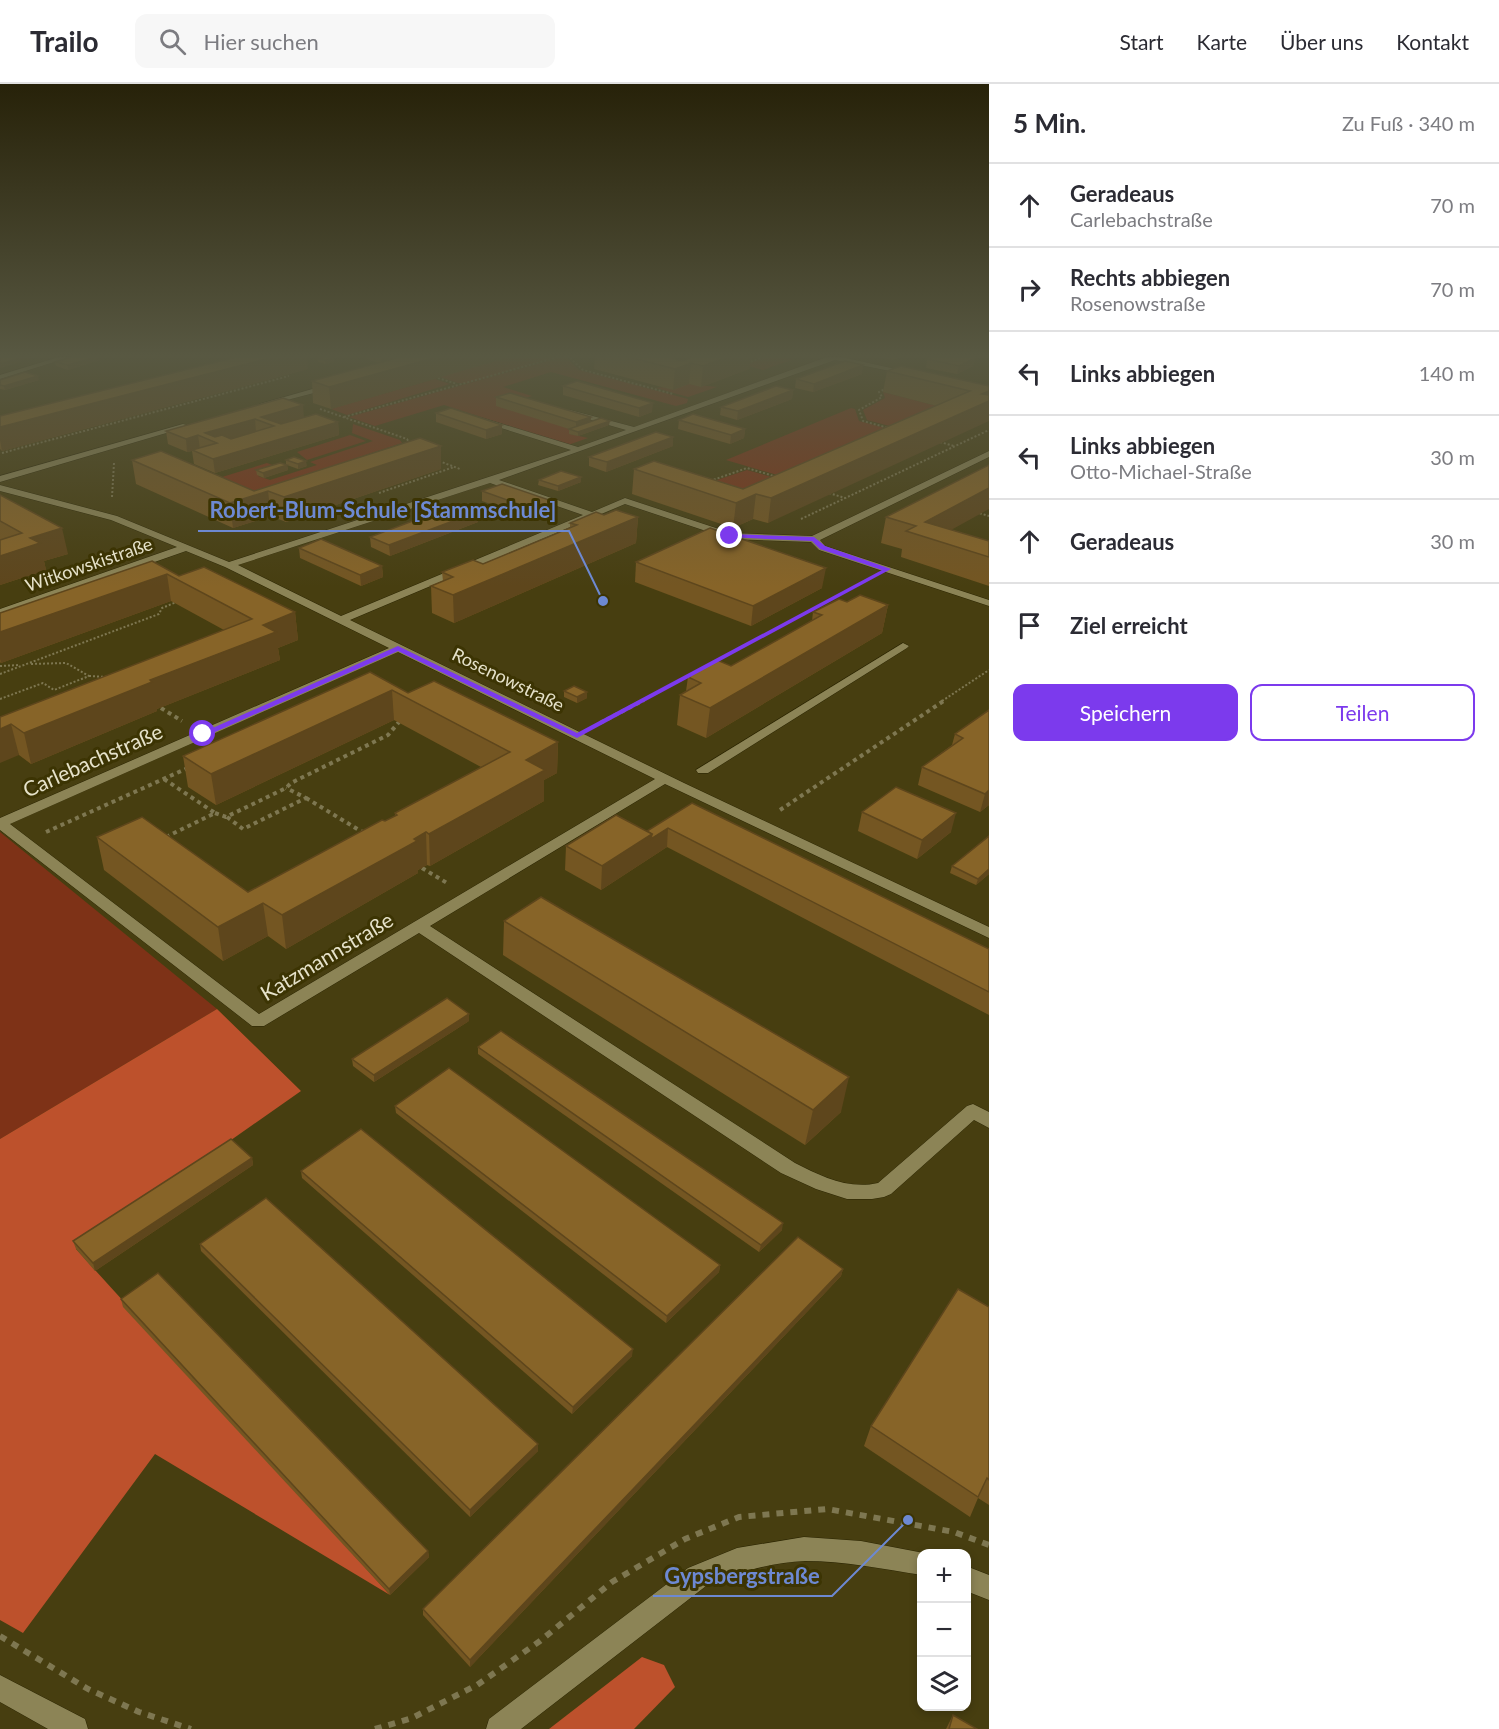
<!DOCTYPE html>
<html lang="de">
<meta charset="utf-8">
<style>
:root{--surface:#fff;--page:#f7f7f7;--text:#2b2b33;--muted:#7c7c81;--line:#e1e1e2;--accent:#7c3aed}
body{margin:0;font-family:Lato,sans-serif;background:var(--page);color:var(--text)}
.controls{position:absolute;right:18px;bottom:18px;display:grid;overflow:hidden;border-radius:12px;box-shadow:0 3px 9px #0003}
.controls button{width:54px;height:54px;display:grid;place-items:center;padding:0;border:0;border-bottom:2px solid var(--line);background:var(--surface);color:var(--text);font:30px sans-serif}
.stop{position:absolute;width:18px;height:18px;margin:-14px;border:4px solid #7c3aed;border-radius:50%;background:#fff}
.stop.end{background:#7c3aed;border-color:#fff;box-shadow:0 2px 6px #0008}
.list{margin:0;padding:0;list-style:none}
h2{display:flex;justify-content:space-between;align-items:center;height:78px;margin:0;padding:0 24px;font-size:26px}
h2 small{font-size:20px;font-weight:400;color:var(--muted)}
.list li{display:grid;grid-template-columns:39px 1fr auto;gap:18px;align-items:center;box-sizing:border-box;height:84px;padding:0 24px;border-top:2px solid var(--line)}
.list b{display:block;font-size:22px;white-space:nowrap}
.list p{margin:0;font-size:20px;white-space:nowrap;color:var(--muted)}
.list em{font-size:20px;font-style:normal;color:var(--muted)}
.actions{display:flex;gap:12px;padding:18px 24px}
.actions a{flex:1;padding:14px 0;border:2px solid var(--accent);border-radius:12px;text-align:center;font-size:21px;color:var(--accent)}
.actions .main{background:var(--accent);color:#fff}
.icon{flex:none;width:33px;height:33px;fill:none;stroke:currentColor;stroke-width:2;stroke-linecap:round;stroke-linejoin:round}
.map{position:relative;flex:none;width:989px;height:1645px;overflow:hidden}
header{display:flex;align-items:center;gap:36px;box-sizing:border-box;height:84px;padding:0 30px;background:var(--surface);border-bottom:2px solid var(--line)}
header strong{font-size:28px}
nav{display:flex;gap:33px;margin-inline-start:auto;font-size:21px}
.search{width:420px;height:54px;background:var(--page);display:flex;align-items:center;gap:15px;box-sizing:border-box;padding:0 21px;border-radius:12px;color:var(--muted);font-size:22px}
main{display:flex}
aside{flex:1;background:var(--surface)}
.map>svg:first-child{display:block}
.green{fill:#7e3217}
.forest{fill:#bd512c}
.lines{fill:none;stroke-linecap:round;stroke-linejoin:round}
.minor-casing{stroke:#2b2502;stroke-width:1}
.path-far2{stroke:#7e7751;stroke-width:2;stroke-dasharray:2 2;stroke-linecap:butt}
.path-far1{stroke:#7e7751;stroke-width:4;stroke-dasharray:4 4;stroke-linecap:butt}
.path{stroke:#7e7751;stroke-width:6;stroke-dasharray:7 7;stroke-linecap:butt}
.minor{fill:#8c8456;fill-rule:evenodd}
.wall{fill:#745622}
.shaded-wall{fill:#5e461c}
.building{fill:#876428;stroke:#5e461c;stroke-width:1.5;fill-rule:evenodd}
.route{fill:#7c3aed}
.labels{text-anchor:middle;stroke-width:6;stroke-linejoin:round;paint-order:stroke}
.far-street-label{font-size:18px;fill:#e6e2ca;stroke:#3c3403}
.street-label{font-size:21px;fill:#e6e2ca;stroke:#3c3403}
.leader{fill:none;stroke:#6d89d2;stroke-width:2}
.callout-dot{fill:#6d89d2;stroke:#3c3403;stroke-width:2}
.callout-label{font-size:22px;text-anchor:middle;font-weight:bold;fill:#6d89d2;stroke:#3c3403;stroke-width:6;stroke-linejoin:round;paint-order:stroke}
</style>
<header>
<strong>Trailo</strong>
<div class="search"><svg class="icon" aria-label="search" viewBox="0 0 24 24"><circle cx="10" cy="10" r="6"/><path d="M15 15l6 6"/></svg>Hier suchen</div>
<nav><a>Start</a><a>Karte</a><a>Über uns</a><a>Kontakt</a></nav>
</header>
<main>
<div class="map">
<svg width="989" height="1645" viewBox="0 0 989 1645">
<rect width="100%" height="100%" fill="#473e10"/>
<g class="green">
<path d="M509,273L554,274L468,299H458L440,293Z"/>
<path d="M761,273L794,275L763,286L744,281L763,274Z"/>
<path d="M558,274H567L579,286L688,315L687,319L676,322L551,288L503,303L532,312L512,318L576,347L570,350L588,354L568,361L444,321L375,342L349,333Z"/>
<path d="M435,295L450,300L347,331L331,325Z"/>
<path d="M689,300L717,303L688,313L656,304Z"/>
<path d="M883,308L960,328L912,348L867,336L863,326L885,314Z"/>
<path d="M851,324L855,325L859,337L907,350L801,398L726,376Z"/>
<path d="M353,340L400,356L402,359L335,381L253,419L206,398L267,379L280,384L258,392L270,396L317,381L310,378L373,357L352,349Z"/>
<path d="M350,351L366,357L307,376L297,368Z"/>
<path d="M747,386L796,400L734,428L708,399Z"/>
<path d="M0,748L217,925L0,1055Z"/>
</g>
<g class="forest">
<path d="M217,925L301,1007L76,1165L390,1511L155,1370L23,1549L0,1536V1055Z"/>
<path d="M642,1573L664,1581L675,1603L634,1645H549Z"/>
</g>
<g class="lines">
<g class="minor-casing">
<g id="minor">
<path d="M59,273H70L0,295V291Z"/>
<path d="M827,273H841L914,289L910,291L835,276L499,396L592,428L625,414L731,449L812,452L989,367V373L820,456L825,462L989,516V522L819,466L811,458L730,455L625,420L350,536L684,699L989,843V854L665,700L430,842L795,1079C821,1092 848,1106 878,1099L967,1022L973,1020L989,1028V1044L974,1036L891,1110L884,1113L872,1115H847L816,1105L781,1089L419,849L264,942H252L0,746V734L389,564L225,483L186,467L0,532V525L177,463L111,436L0,407V401L117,432L229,478L571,366L482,338V334L578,363L626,346L570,330V326L634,343ZM490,399L583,431L341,532L238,481ZM398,568L655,695L259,930L10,740Z"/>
<path d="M330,300L333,304L264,322L260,320Z"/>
<path d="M183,340L190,342L0,398V392Z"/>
<path d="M903,559L909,562L907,564L708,689H698L696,686Z"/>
<path d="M804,1453L861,1457L929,1470H922V1491C883,1485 844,1477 805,1477C771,1478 736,1489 706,1502L521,1645H486L489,1635L688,1484L737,1464Z"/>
<path d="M966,1482L989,1491V1516L966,1507Z"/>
<path d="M0,1591L85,1635L88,1645H48L0,1618Z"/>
</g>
</g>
<g class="path-far2">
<path d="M570,274L583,286L673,310"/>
<path d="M747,279L761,274L759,273"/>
<path d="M438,294L457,300"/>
<path d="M887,304L879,308L882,313L859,326L863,337L892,345"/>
<path d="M320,325L407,355L410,360"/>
<path d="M344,333L558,273H572"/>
<path d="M940,358L954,362"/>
<path d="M2,369L289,292"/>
<path d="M439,377L460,385"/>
<path d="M710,397L747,384L777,393"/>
<path d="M379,409L454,383"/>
<path d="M829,409L845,414"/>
<path d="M112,413L114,379"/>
<path d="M976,428L989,432"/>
<path d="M801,435L989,346"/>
<path d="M714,578L863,498"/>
<path d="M0,582L20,581"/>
<path d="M0,590L159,530L162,524L179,517"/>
<path d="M89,592L108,593"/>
<path d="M0,615L43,599L54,606L89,592L66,579L30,580"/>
<path d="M641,617L697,588"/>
<path d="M942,617L989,586"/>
</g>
<g class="path-far1">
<path d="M161,624L182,637"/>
<path d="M600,639L644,616"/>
<path d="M164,695L215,729L166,753"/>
<path d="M306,714L364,749"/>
<path d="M780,726L945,616"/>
<path d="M215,729L226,733L286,704L291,699L388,651L399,638"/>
<path d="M227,733L243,745L306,714L286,704"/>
<path d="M46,748L190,683"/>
<path d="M422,784L447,799"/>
</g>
<g class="path">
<path d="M0,1552L88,1605L139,1628L191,1645"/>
<path d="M375,1645L412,1634L477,1601L540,1557L612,1498L685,1455L739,1433L827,1425L954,1448L989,1461"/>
</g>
<use href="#minor" class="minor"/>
</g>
<g class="wall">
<path d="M366,273L398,274L509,273L331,325L313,319L312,297L379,279L366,275Z"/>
<path d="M595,273H668L682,277L692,273H753L751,275L749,285L701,303L689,300L673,306L594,285Z"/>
<path d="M879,273H900L893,276Z"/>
<path d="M318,274H333L334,278L325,280L318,278Z"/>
<path d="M975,274L973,282L957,290L926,284L927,275Z"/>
<path d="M100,276L68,286L56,282L55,278Z"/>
<path d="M308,285L2,367L0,365V332Z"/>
<path d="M887,287L989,302L768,439L753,435L733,444L632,410L634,385L743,405L937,322L883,308Z"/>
<path d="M862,290L813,308L795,304L796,295Z"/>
<path d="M0,296H39L5,306L0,305Z"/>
<path d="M563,302L652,328L639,333L563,311Z"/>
<path d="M793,306L792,315L737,336L720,331L721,323Z"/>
<path d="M496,313L591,333L590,338L609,341L578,352L569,350V345L496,322Z"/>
<path d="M283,314L304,334L338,338L339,351L215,389L194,380L192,367L187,368L168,360L166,347Z"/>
<path d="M436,329L502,341V350L486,355L436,338Z"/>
<path d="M679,336L745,345L744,354L730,360L678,345Z"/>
<path d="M673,362L606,388L589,382V373Z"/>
<path d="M132,376L254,407L441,385L286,438L271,432L233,444L136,400Z"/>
<path d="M286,376L307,382L298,385L287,381L288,386L264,394L257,391L256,386L286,381Z"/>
<path d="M539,396L581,398L558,407L538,401Z"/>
<path d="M482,407L555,418L554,429L535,436L482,417Z"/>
<path d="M0,411L68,470L44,477L46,486L0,501Z"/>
<path d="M477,428L478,438L390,472L371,463L370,453Z"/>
<path d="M604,431L638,433L636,459L454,539L432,529L431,502L443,497L442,488L483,480L570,444V439Z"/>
<path d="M886,433L952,446L989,457V502L901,473L902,465L881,459Z"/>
<path d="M299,464L382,482L383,493L361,502L300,474Z"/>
<path d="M152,477L179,492L295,528L298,556L278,564L280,576L157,625V627L31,680L19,671L1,633L224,546L171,517L1,579L0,578V529Z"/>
<path d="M636,478L822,504L751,542L635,498Z"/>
<path d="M847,518L888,521L882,549L706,654L677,641L680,611L686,607L688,593L731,582L812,537L813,528Z"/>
<path d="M370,588L408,609L558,658L557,689L544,696V717L430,782L427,781L418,786V789L286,865L268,852L223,877L104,786L97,753L248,808L395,732V729L481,683L394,636L216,721L188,703L183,672Z"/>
<path d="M564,607L587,614L577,619L564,613Z"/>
<path d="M989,626V721L980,728L918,701L922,683L952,661L955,650Z"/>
<path d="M692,719L989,865V931L667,763L601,806L565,786L566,762L647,747Z"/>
<path d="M862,728L951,748L917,775L858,747Z"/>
<path d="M952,782L989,790L976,801L950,789Z"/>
<path d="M504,837L841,1028L805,1061L503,871Z"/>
<path d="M469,937L374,998L353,982L352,975Z"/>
<path d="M478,963L782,1146L759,1168L478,970Z"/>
<path d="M395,1022L720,1181L719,1188L666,1239L396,1029Z"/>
<path d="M252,1074L253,1081L95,1187L76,1165L73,1157Z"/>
<path d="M301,1087L632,1272L572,1330L302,1094Z"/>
<path d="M200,1160L538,1360V1367L470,1433L201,1167Z"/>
<path d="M843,1185L841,1192L470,1583L423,1531V1525Z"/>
<path d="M121,1215L428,1467L429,1473L390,1511L123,1223Z"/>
<path d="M989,1223V1421L978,1414L970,1433L864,1362L871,1342Z"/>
<path d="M953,1631L977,1645H946Z"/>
</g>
<g class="shaded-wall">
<path d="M23,273H32V274L24,276Z"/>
<path d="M96,273H99L100,276L68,286V281Z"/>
<path d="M274,273H307L308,285L2,367L0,356V343Z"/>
<path d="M381,273H398V275L381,280Z"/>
<path d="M437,273H509L331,325L329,303Z"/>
<path d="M727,273H753L751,275L749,285L701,303L703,282Z"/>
<path d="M20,274L21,278L0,284V280Z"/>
<path d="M333,274L334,278L325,280V276Z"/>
<path d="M975,274L973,282L957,290L959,282Z"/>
<path d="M691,279L689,300L673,306L675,285Z"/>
<path d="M863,281L862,290L813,308L814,300Z"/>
<path d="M38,292L39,296L5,306L4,302Z"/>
<path d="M793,306L792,315L737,336L738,327Z"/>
<path d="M989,307V337L768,439L771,414Z"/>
<path d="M653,319L652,328L639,333V324Z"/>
<path d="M303,321L304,334L274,343L261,333Z"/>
<path d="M591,333L590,342L576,347V338Z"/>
<path d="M255,335L256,348L217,360L205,349Z"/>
<path d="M610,337L609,341L578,352V348Z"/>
<path d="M338,338L339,351L215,389L213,375Z"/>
<path d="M502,341V350L486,355V346Z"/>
<path d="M745,345L744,354L730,360L731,351Z"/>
<path d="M198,351L200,365L187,368L186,355Z"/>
<path d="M673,353V362L606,388L607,378Z"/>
<path d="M441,362V385L286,438L284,413Z"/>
<path d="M306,377L307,382L298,385V380Z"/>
<path d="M287,381L288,386L264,394L263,389Z"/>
<path d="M581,393V398L558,407V402Z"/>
<path d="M989,404V425L933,456L925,438Z"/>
<path d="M268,407L271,432L233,444L230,419Z"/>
<path d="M756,410L753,435L733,444L736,419Z"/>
<path d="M555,418L554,429L535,436V426Z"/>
<path d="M477,428L478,438L390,472L389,461Z"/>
<path d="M638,433L636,459L454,539L453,511Z"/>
<path d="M62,444L68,470L44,477L46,486L0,501V472L30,454Z"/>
<path d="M382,482L383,493L361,502L360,491Z"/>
<path d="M826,484L822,504L751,542L753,522Z"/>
<path d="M167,490L171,517L1,579L0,575V548Z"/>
<path d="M888,521L882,549L706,654L710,624Z"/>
<path d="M295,528L298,556L278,564L280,576L157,625V627L31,680L24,649L150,596L263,541Z"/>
<path d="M392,606L394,636L216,721L211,690Z"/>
<path d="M587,608V614L577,619V613Z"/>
<path d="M11,640L19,671L0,679V645Z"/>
<path d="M558,658L557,689L544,696V717L430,782L429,750L526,676Z"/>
<path d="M989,706V721L980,728L985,710Z"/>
<path d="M956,729L951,748L917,775L922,756Z"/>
<path d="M668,744L667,763L601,806L602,782L652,750Z"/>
<path d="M426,748L427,781L418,786V789L286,865L282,831Z"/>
<path d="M989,785V790L976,801L978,795Z"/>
<path d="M263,819L268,852L223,877L218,843Z"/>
<path d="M469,930V937L374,998V991Z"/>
<path d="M849,993L841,1028L805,1061L813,1026Z"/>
<path d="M252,1074L253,1081L95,1187L93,1179Z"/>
<path d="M783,1139L782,1146L759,1168L761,1161Z"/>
<path d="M720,1181L719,1188L666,1239L667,1232Z"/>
<path d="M843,1185L841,1192L470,1583V1576Z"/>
<path d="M633,1265L632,1272L572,1330L573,1323Z"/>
<path d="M538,1360V1367L470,1433V1426Z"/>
<path d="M428,1467L429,1473L390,1511L389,1505Z"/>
</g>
<g class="building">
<path d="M0,273H16L20,274L0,280Z"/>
<path d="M72,273H96L68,281L55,278Z"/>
<path d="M237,273H274L0,343V332Z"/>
<path d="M321,273H331L333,274L325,276L318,274Z"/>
<path d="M400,273H437L329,303L312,297Z"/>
<path d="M629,273H668L682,277L692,273H727L703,282L691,279L675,285Z"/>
<path d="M932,273H972L975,274L959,282L927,275Z"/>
<path d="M845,277L863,281L814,300L796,295Z"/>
<path d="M901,282L989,302V307L982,310L989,311V317L771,414L756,410L736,419L634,385L654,377L743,405L970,307L887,287Z"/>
<path d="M25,288L38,292L4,302L0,301V296Z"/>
<path d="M577,297L653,319L639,324L563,302Z"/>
<path d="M776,302L793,306L738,327L721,323Z"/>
<path d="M510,309L591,333L576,338L496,313Z"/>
<path d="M283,314L303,321L261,333L281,340L316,330L338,338L213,375L192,366L217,359L198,351L186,355L166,347ZM255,335L274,342L231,355L222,351L215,353L205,349Z"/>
<path d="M451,324L502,341L486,346L436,329Z"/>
<path d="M693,330L745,345L731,351L679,336Z"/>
<path d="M601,334L610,337L578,348L569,345Z"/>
<path d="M656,348L673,353L607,378L589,373Z"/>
<path d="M420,354L441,362L284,413L268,407L230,419L132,376L161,367L254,407Z"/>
<path d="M294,373L306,377L298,380L286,376Z"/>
<path d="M280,379L287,381L263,389L256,386Z"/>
<path d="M989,381V404L925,438L989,457V473L906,447L916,442L886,433Z"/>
<path d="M561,387L581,393L558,402L539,396Z"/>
<path d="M502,400L555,418L535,426L482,407Z"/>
<path d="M0,411L62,444L30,454L40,459L0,472V456L22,449L0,437Z"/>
<path d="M458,420L477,428L389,461L370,453Z"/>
<path d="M616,426L638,433L453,511L431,502L453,493L442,488L473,476L483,480L577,441L570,439L596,428L604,431Z"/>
<path d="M710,444L826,484L753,522L636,478Z"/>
<path d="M321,455L382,482L360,491L299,464Z"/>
<path d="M152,477L179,492L204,483L295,528L263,541L276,548L150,596L152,598L24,649L11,640L0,645V633L252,535L167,490L0,548V529Z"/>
<path d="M860,511L888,521L710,624L680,611L701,599L688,593L717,576L731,582L822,531L813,528L839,515L847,518Z"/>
<path d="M370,588L408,609L434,597L558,658L526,676L545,686L429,750L426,748L414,755L417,757L282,831L263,819L218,843L97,753L142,733L248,808L382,736L385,737L397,731L395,729L510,668L392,606L211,690L183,672Z"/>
<path d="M574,602L587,608L577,613L564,607Z"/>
<path d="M989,626V706L985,710L922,683L963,654L955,650Z"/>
<path d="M896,703L956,729L922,756L862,728Z"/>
<path d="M692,719L989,865V908L668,744L651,755L652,750L647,747Z"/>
<path d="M616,731L652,750L602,782L566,762Z"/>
<path d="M989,752V785L978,795L952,782Z"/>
<path d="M541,813L849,993L813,1026L504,837Z"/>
<path d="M447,914L469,930L374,991L352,975Z"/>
<path d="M501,947L783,1139L761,1161L478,963Z"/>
<path d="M449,984L720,1181L667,1232L395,1022Z"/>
<path d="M361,1045L633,1265L573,1323L301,1087Z"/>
<path d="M231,1055L252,1074L93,1179L73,1157Z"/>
<path d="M266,1114L538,1360L470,1426L200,1160Z"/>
<path d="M798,1153L843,1185L470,1576L423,1525Z"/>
<path d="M158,1189L428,1467L389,1505L121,1215Z"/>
<path d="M958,1205L989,1223V1396L987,1394L978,1413L871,1342Z"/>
<path d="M953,1631L977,1645H949Z"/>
</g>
<linearGradient id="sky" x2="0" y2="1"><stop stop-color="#272209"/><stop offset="0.54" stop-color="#585842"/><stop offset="1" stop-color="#585842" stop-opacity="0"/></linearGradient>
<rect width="989" height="503" fill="url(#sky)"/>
<path class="route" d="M730,450L814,453L825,462L891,485L577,654L398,567L206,652L199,650L398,562L577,649L882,486L820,465L812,457L727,453Z"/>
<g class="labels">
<g class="far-street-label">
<text transform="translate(89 481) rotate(-19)" y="6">Witkowskistraße</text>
<text transform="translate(508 596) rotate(26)" y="6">Rosenowstraße</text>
</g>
<g class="street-label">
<text transform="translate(93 677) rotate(-24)" y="7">Carlebachstraße</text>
<text transform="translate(327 873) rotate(-31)" y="7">Katzmannstraße</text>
</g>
</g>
<path class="leader" d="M603 517L569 447H198M908 1436L832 1512H653"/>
<g class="callout-dot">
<circle cx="603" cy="517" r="6"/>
<circle cx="908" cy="1436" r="6"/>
</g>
<g class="callout-label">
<text x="383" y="434">Robert-Blum-Schule [Stammschule]</text>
<text x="742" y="1500">Gypsbergstraße</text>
</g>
</svg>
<div class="controls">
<button>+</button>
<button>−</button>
<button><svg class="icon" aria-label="layers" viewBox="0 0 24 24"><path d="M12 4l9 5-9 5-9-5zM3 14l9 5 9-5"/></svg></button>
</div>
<div class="stop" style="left:203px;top:650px"></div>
<div class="stop end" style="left:730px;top:452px"></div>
</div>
<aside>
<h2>5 Min.<small>Zu Fuß · 340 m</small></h2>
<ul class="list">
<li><svg class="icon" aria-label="ahead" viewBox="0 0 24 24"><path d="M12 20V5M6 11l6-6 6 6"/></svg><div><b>Geradeaus</b><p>Carlebachstraße</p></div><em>70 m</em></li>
<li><svg class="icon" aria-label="right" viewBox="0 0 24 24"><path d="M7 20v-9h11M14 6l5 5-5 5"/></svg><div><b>Rechts abbiegen</b><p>Rosenowstraße</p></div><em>70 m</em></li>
<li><svg class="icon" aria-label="left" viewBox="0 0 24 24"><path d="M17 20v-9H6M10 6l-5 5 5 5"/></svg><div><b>Links abbiegen</b></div><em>140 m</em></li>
<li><svg class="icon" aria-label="left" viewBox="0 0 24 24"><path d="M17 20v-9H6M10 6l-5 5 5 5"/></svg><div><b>Links abbiegen</b><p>Otto-Michael-Straße</p></div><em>30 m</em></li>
<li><svg class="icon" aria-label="ahead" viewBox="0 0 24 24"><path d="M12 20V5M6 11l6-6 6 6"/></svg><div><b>Geradeaus</b></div><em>30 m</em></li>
<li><svg class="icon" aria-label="arrive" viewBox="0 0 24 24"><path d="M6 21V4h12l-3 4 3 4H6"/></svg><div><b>Ziel erreicht</b></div></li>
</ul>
<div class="actions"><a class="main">Speichern</a><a>Teilen</a></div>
</aside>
</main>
